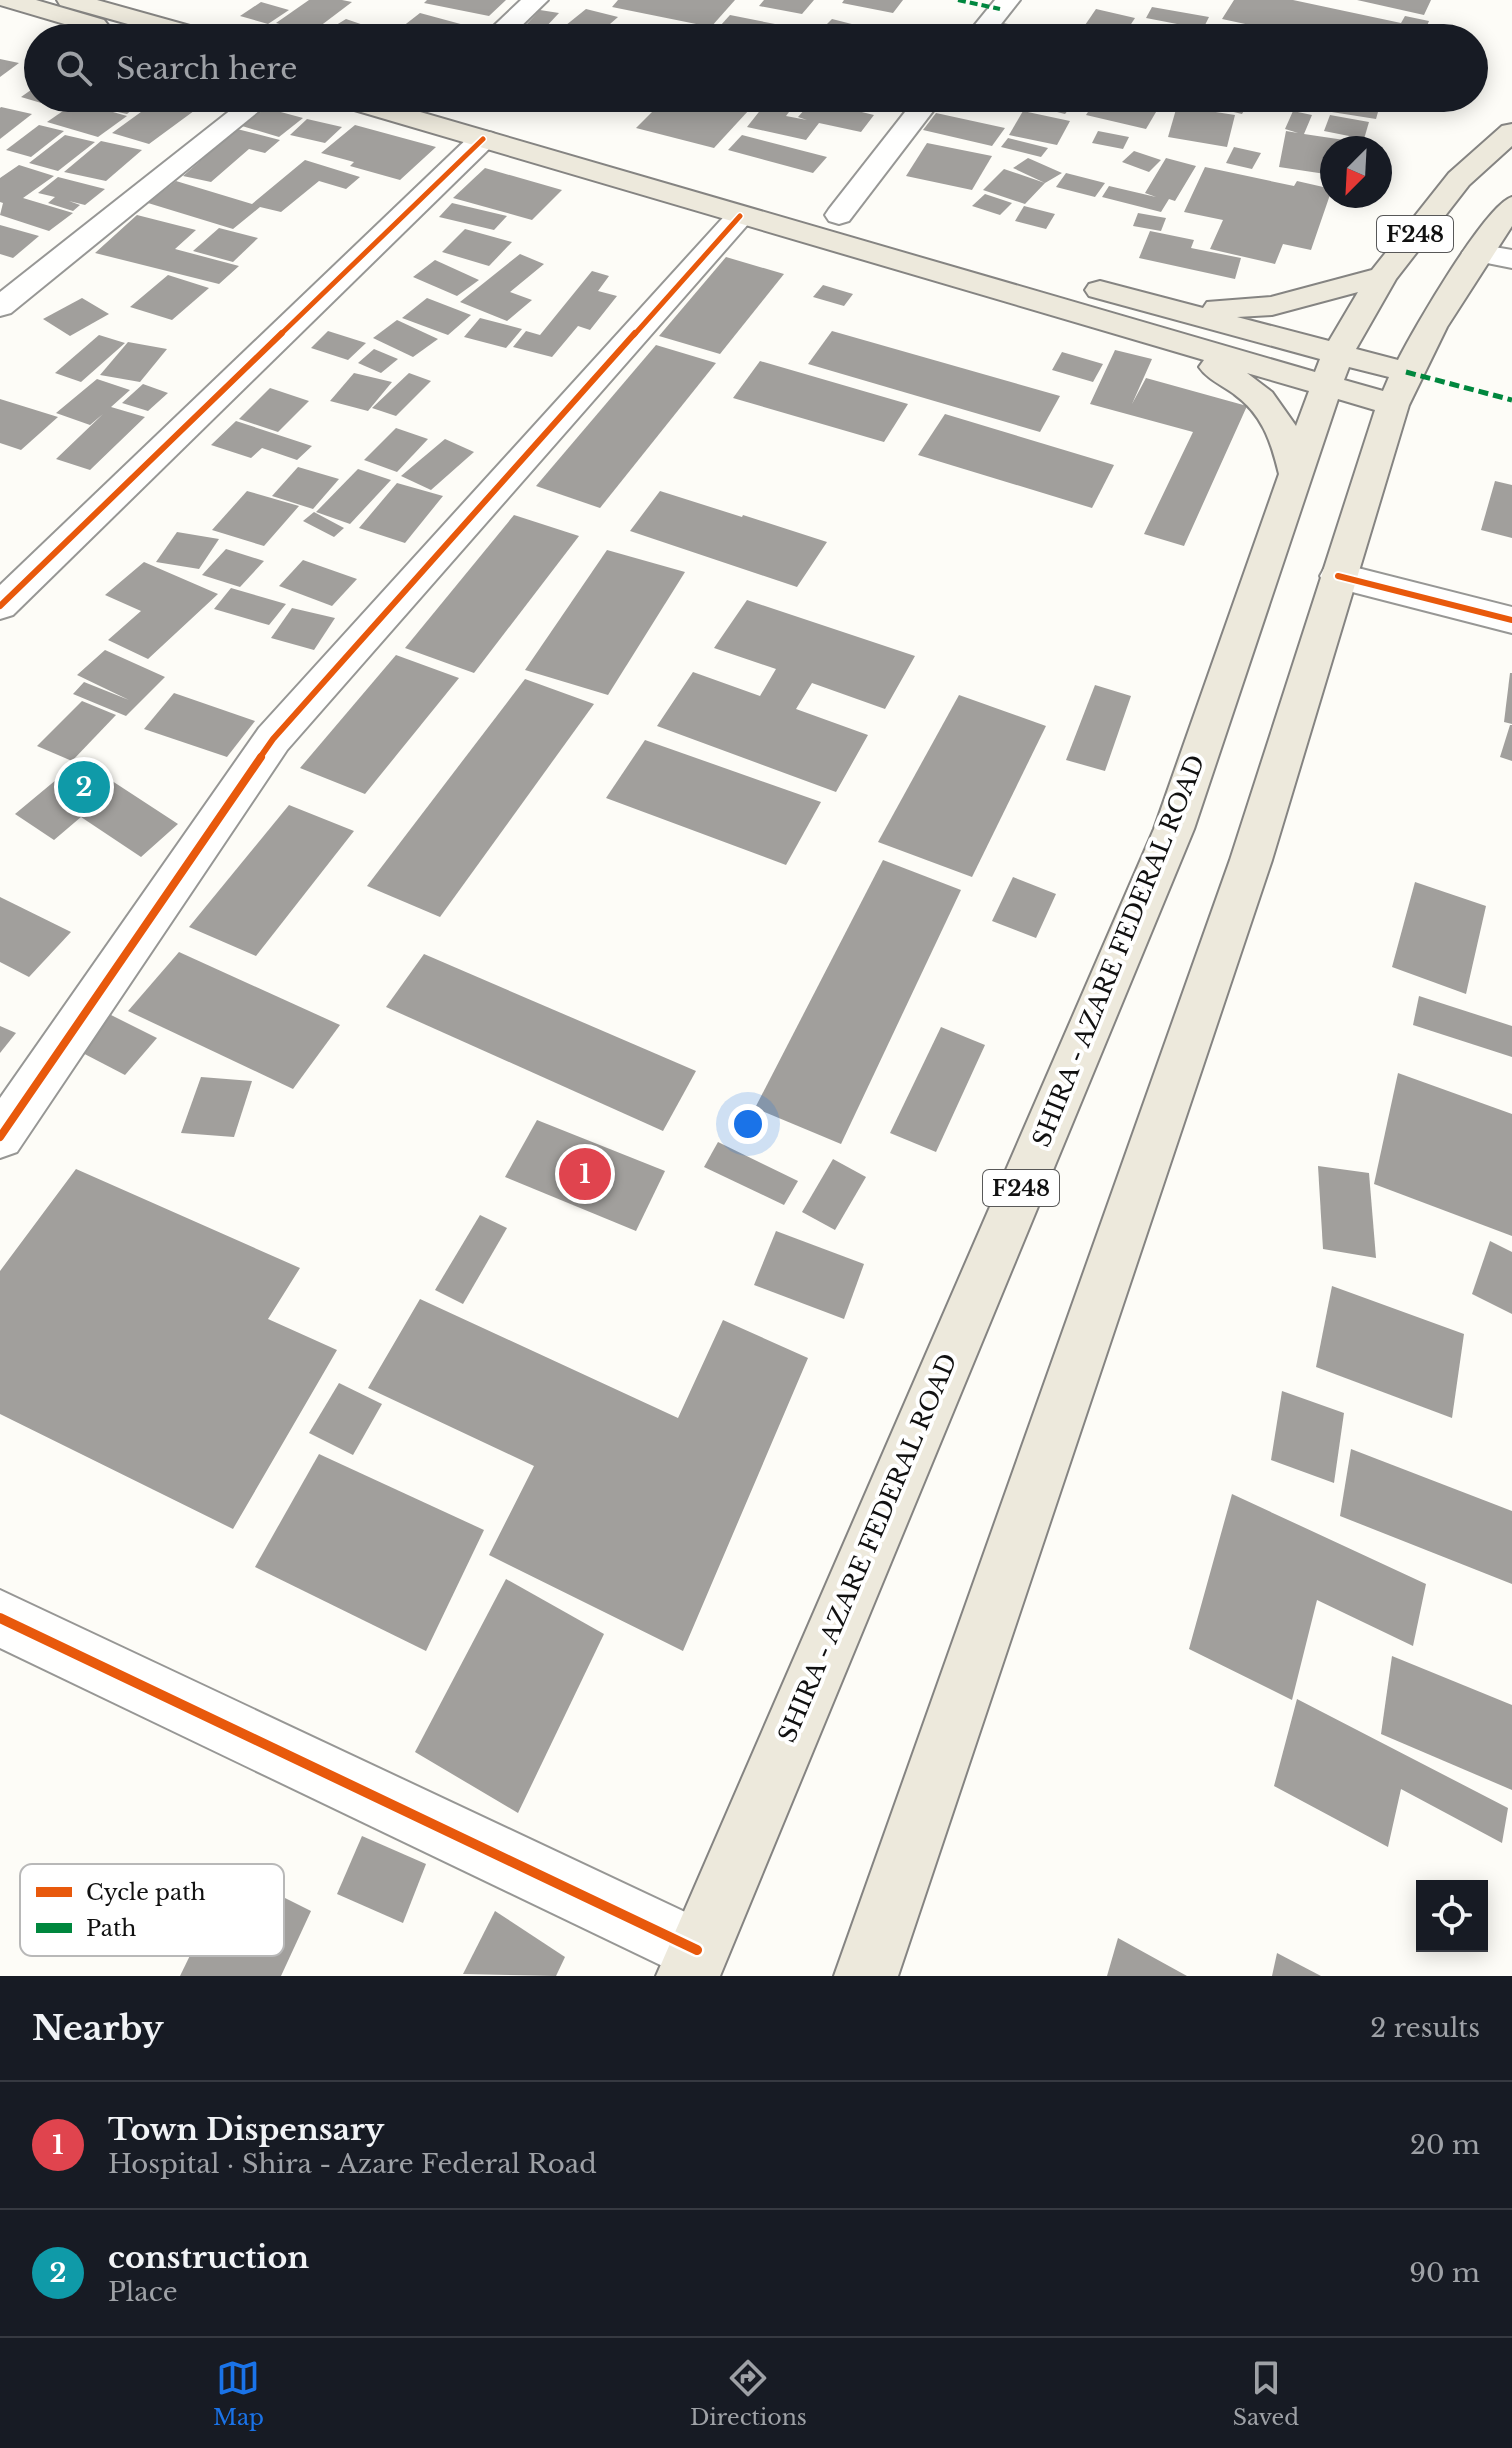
<!DOCTYPE html>
<meta charset="utf-8">
<style>
:root{--surface:#171b24;--page:#20242c;--text:#f1f3f6;--muted:#9ea1a6;--line:#363941;--accent:#1a73e8}
body{margin:0;font-family:"Libre Baskerville",serif;background:var(--page);color:var(--text)}
.controls{position:absolute;right:24px;bottom:24px;display:grid;overflow:hidden;border-radius:0px;box-shadow:0 4px 20px #0003}
.controls button{width:72px;height:72px;display:grid;place-items:center;padding:0;border:0;border-bottom:2px solid var(--line);background:var(--surface);color:var(--text);font:40px sans-serif}
.compass{position:absolute;left:1320px;top:136px;width:72px;height:72px;border-radius:50%;background:var(--surface);box-shadow:0 4px 20px #0003;rotate:204deg}
.you{position:absolute;left:748px;top:1124px;width:28px;height:28px;margin:-20px;border:6px solid #fff;border-radius:50%;background:#1a73e8;box-shadow:0 0 0 12px #1a73e833}
.badge{display:grid;place-items:center;width:52px;height:52px;border-radius:50%;background:var(--accent);color:#fff;font-size:26px;font-weight:700}
.pin{position:absolute;translate:-50% -50%;border:4px solid #fff;box-shadow:0 2px 8px #0006}
.list{margin:0;padding:0;list-style:none}
h2{display:flex;justify-content:space-between;align-items:center;height:104px;margin:0;padding:0 32px;font-size:34px}
h2 small{font-size:26px;font-weight:400;color:var(--muted)}
.list li{display:grid;grid-template-columns:52px 1fr auto;gap:24px;align-items:center;box-sizing:border-box;height:128px;padding:0 32px;border-top:2px solid var(--line)}
.list b{display:block;font-size:30px;white-space:nowrap}
.list p{margin:0;font-size:26px;white-space:nowrap;color:var(--muted)}
.list em{font-size:26px;font-style:normal;color:var(--muted)}
.icon{flex:none;width:44px;height:44px;fill:none;stroke:currentColor;stroke-width:2;stroke-linecap:round;stroke-linejoin:round}
.map{position:relative;flex:none;width:1512px;height:1976px;overflow:hidden}
.search{position:absolute;background:var(--surface);box-shadow:0 4px 20px #0003;left:24px;right:24px;top:24px;height:88px;display:flex;align-items:center;gap:20px;box-sizing:border-box;padding:0 28px;border-radius:44px;color:var(--muted);font-size:30px}
.sheet{height:360px;background:var(--surface)}
nav{display:flex;justify-content:space-around;align-items:center;box-sizing:border-box;height:112px;border-top:2px solid var(--line);background:var(--surface);font-size:22px;color:var(--muted)}
nav a{display:grid;justify-items:center;gap:4px}
nav .on{color:var(--accent)}
.map>svg:first-child{display:block}
.building{fill:#a19f9c}
.lines{fill:none;stroke-linecap:round;stroke-linejoin:round}
.minor-casing{stroke:#979795;stroke-width:4}
.major-casing{stroke:#858482;stroke-width:4}
.minor{fill:#fffffe;fill-rule:evenodd}
.major{fill:#ede9dc;fill-rule:evenodd}
.quiet-far1{stroke:#00873e;stroke-width:4;stroke-dasharray:8 4;stroke-linecap:butt}
.quiet{stroke:#00873e;stroke-width:5;stroke-dasharray:10 5;stroke-linecap:butt}
.cycleway-far3-casing{stroke:#fff;stroke-width:8}
.cycleway-far2-casing{stroke:#fff;stroke-width:10}
.cycleway-far1-casing{stroke:#fff;stroke-width:13}
.cycleway-casing{stroke:#fff;stroke-width:15}
.cycleway-far3{stroke:#e8590c;stroke-width:5}
.cycleway-far2{stroke:#e8590c;stroke-width:6}
.cycleway-far1{stroke:#e8590c;stroke-width:8}
.cycleway{stroke:#e8590c;stroke-width:10}
.labels{text-anchor:middle;stroke-width:8;stroke-linejoin:round;paint-order:stroke}
.shield{fill:#fff;stroke:#585858;stroke-width:2}
.shield-label{font-size:22px;font-weight:bold;fill:#111}
.street-label{font-size:24px;fill:#111;stroke:#fff}
.key{fill:#fff;stroke:#b8b8b8;stroke-width:2}
.key-label{font-size:22px;fill:#111}
</style>
<div class="map">
<svg width="1512" height="1976" viewBox="0 0 1512 1976">
<rect width="100%" height="100%" fill="#fdfcf7"/>
<g class="building">
<path d="M309,0H342L352,2L311,33L276,23Z"/>
<path d="M427,0H506L489,16L424,3Z"/>
<path d="M618,0H735L711,27L612,7Z"/>
<path d="M764,0H814L802,14L759,6Z"/>
<path d="M844,0H903L893,13L842,3Z"/>
<path d="M1234,0H1293L1401,23L1405,16L1429,21L1422,38H1310L1222,19Z"/>
<path d="M1357,0H1431L1424,15Z"/>
<path d="M261,2L289,10L268,24L240,16Z"/>
<path d="M1152,7L1209,17L1203,29L1146,18Z"/>
<path d="M586,9L618,17L594,38L555,34Z"/>
<path d="M1096,9L1135,18L1122,38L1081,31Z"/>
<path d="M540,10L559,13L544,29L525,26Z"/>
<path d="M420,13L479,29L468,38H444L402,27Z"/>
<path d="M730,15L775,24L764,38L710,37Z"/>
<path d="M346,19L384,32L394,26L426,38H350L328,30Z"/>
<path d="M832,19L903,37V38H829L816,35Z"/>
<path d="M1003,23L1044,31L1040,38H993Z"/>
<path d="M1156,27L1177,29V38H1155Z"/>
<path d="M1049,28L1088,37V38L1042,37Z"/>
<path d="M0,59L19,63L0,77Z"/>
<path d="M38,85V98H57L48,105L21,97Z"/>
<path d="M111,98H146L127,114L99,108Z"/>
<path d="M550,98H606L597,109Z"/>
<path d="M666,98H702L749,110L714,148L636,128Z"/>
<path d="M1049,98H1074L1077,99L1065,114L1041,108Z"/>
<path d="M1097,98H1120L1159,107L1146,129L1086,115Z"/>
<path d="M1184,98H1251L1242,114L1183,100Z"/>
<path d="M1284,98H1382L1376,119L1281,104Z"/>
<path d="M183,100L202,105L149,144L112,133L152,104L171,109Z"/>
<path d="M813,100L874,115L861,132L819,123L806,140L747,127L766,103L792,108L786,116L807,120L798,117Z"/>
<path d="M76,102L99,108L127,116L98,137L47,122Z"/>
<path d="M1177,106L1235,115L1227,147L1168,137Z"/>
<path d="M1,107L32,114L0,139V108Z"/>
<path d="M266,108L303,118L279,137L242,126Z"/>
<path d="M1023,111L1070,121L1057,145L1009,135Z"/>
<path d="M1293,111L1312,115L1304,134L1371,144L1370,148H1332V175L1279,167L1286,131L1298,133L1285,129Z"/>
<path d="M936,113L1005,128L992,146L923,130Z"/>
<path d="M1330,115L1369,122L1364,139L1324,131Z"/>
<path d="M307,119L342,127L325,143L290,135Z"/>
<path d="M39,125L64,131L31,157L6,150Z"/>
<path d="M355,125L436,147L400,180L350,166L354,162L321,153Z"/>
<path d="M237,129L280,140L265,153L249,149L211,182L183,176Z"/>
<path d="M1098,131L1129,137L1123,149L1092,143Z"/>
<path d="M65,135L95,142L58,171L29,163Z"/>
<path d="M742,135L827,157L813,173L728,150Z"/>
<path d="M1008,138L1048,148L1041,157L1001,147Z"/>
<path d="M101,141L142,150L106,181L64,172Z"/>
<path d="M927,143L992,156L972,190L906,176Z"/>
<path d="M1234,147L1261,153L1252,169L1226,163Z"/>
<path d="M1134,151L1161,160L1149,172L1122,162Z"/>
<path d="M1028,158L1062,173L1045,183L1025,204L983,190L1004,169L1045,183L1013,168Z"/>
<path d="M1166,158L1196,166L1175,201L1169,199L1161,212L1102,197L1109,186L1156,197L1145,193Z"/>
<path d="M305,160L360,177L346,189L319,181L281,212L260,207L233,229L148,203L176,181L252,204Z"/>
<path d="M19,165L54,176L23,198L73,213L49,231L0,215L3,203L0,202V178Z"/>
<path d="M1205,167L1294,186L1297,181L1332,189L1311,250L1283,244L1275,264L1210,249L1223,220L1184,212Z"/>
<path d="M485,168L562,190L532,220L453,198Z"/>
<path d="M1066,173L1105,183L1095,197L1056,187Z"/>
<path d="M58,177L105,189L85,205L69,201L80,205L73,211L48,203L55,197L38,193Z"/>
<path d="M985,194L1012,203L1000,215L972,206Z"/>
<path d="M452,203L507,216L494,230L439,217Z"/>
<path d="M1024,206L1055,214L1046,229L1015,221Z"/>
<path d="M1138,213L1166,218L1161,231L1133,226Z"/>
<path d="M137,215L196,230L175,249L239,266L219,284L95,253Z"/>
<path d="M0,225L39,236L13,258L0,254Z"/>
<path d="M219,228L258,238L233,262L193,251Z"/>
<path d="M465,229L512,242L489,266L442,252Z"/>
<path d="M1150,231L1194,240L1191,248L1241,258L1235,279L1139,258Z"/>
<path d="M520,254L544,264L510,292L532,300L507,321L460,302Z"/>
<path d="M726,257L784,274L720,354L659,336Z"/>
<path d="M435,260L479,280L457,296L413,277Z"/>
<path d="M592,271L609,276L598,291L617,296L590,330L578,326L552,357L513,347L526,331L540,335Z"/>
<path d="M168,275L209,288L172,320L130,307Z"/>
<path d="M823,285L853,294L844,306L813,297Z"/>
<path d="M82,298L109,314L70,336L43,319Z"/>
<path d="M427,298L471,315L448,335L402,318Z"/>
<path d="M480,318L522,329L506,348L464,337Z"/>
<path d="M397,320L438,339L413,357L373,338Z"/>
<path d="M328,331L366,343L348,360L311,348Z"/>
<path d="M832,331L1060,396L1040,432L808,364Z"/>
<path d="M99,335L125,343L81,382L55,373Z"/>
<path d="M128,342L167,349L140,382L100,375Z"/>
<path d="M656,345L716,363L600,508L536,486Z"/>
<path d="M374,349L398,359L381,373L358,363Z"/>
<path d="M1115,350L1152,359L1132,404L1146,378L1247,406L1184,546L1144,534L1193,432L1090,404Z"/>
<path d="M1062,352L1103,364L1093,382L1052,370Z"/>
<path d="M760,361L908,404L884,442L733,398Z"/>
<path d="M354,373L392,382L368,411L330,401Z"/>
<path d="M409,373L431,381L396,416L372,408Z"/>
<path d="M97,379L130,390L111,407L145,417L90,470L56,459L103,414L90,425L56,413Z"/>
<path d="M143,384L168,393L148,411L122,403Z"/>
<path d="M270,388L309,401L278,432L239,419Z"/>
<path d="M0,399L58,417L21,450L0,443Z"/>
<path d="M945,414L1114,465L1092,508L918,455Z"/>
<path d="M236,421L312,446L297,460L262,448L251,458L211,445Z"/>
<path d="M396,428L428,439L397,472L364,460Z"/>
<path d="M445,439L474,452L431,490L401,476Z"/>
<path d="M298,467L339,479L313,509L272,496Z"/>
<path d="M358,469L391,480L350,524L316,512Z"/>
<path d="M1495,481L1512,485V538L1481,530Z"/>
<path d="M397,483L443,496L405,543L359,528Z"/>
<path d="M247,491L299,506L264,546L212,530Z"/>
<path d="M660,491L742,517L743,515L827,542L797,587L630,531Z"/>
<path d="M314,512L344,528L334,537L303,521Z"/>
<path d="M514,515L579,536L474,673L405,648Z"/>
<path d="M177,532L219,539L199,569L156,562Z"/>
<path d="M226,549L264,561L240,587L202,575Z"/>
<path d="M607,550L685,572L608,695L525,670Z"/>
<path d="M303,560L357,579L332,606L279,586Z"/>
<path d="M144,562L218,594L148,659L108,640L141,611L105,595Z"/>
<path d="M231,588L286,604L269,625L214,609Z"/>
<path d="M747,600L915,656L885,709L812,683L796,709L868,735L836,792L657,726L693,672L760,696L776,669L714,648Z"/>
<path d="M292,608L335,618L314,650L271,638Z"/>
<path d="M105,650L165,677L126,716L73,694L84,682L129,700L77,675Z"/>
<path d="M396,655L459,678L365,794L300,768Z"/>
<path d="M1510,673H1512V724L1504,722Z"/>
<path d="M525,679L594,704L440,917L367,886Z"/>
<path d="M1095,685L1131,696L1105,771L1066,760Z"/>
<path d="M174,693L255,721L227,757L144,729Z"/>
<path d="M959,695L1046,726L972,877L878,842Z"/>
<path d="M82,701L116,715L72,761L37,746Z"/>
<path d="M1510,725H1512V761L1500,757Z"/>
<path d="M645,740L821,802L786,865L606,798Z"/>
<path d="M80,760L178,824L141,857L81,817L54,840L15,814Z"/>
<path d="M289,805L354,831L256,956L189,927Z"/>
<path d="M883,860L961,890L841,1144L755,1108Z"/>
<path d="M1013,877L1056,894L1036,938L992,921Z"/>
<path d="M1415,882L1486,906L1466,994L1392,967Z"/>
<path d="M0,897L71,932L29,977L0,962Z"/>
<path d="M179,952L340,1025L293,1089L128,1011Z"/>
<path d="M424,954L696,1071L663,1131L386,1007Z"/>
<path d="M1419,996L1512,1026V1057L1413,1025Z"/>
<path d="M107,1013L157,1038L125,1075L75,1049Z"/>
<path d="M0,1026L16,1033L0,1053Z"/>
<path d="M941,1027L985,1045L936,1152L890,1133Z"/>
<path d="M1398,1073L1512,1114V1236L1374,1184Z"/>
<path d="M201,1077L252,1081L234,1137L181,1133Z"/>
<path d="M537,1120L665,1171L636,1231L505,1177Z"/>
<path d="M718,1142L798,1181L784,1205L704,1167Z"/>
<path d="M833,1159L866,1177L835,1230L802,1212Z"/>
<path d="M1318,1166L1369,1173L1376,1258L1323,1249Z"/>
<path d="M76,1169L300,1268L268,1319L337,1350L233,1529L0,1414V1271Z"/>
<path d="M480,1215L507,1228L463,1304L435,1290Z"/>
<path d="M776,1231L864,1264L844,1319L754,1285Z"/>
<path d="M1490,1241L1512,1252V1314L1472,1294Z"/>
<path d="M1332,1286L1464,1334L1452,1418L1316,1367Z"/>
<path d="M420,1299L678,1418L723,1320L808,1358L683,1651L489,1555L534,1466L368,1388Z"/>
<path d="M339,1383L382,1404L353,1455L309,1433Z"/>
<path d="M1282,1391L1344,1413L1334,1483L1271,1460Z"/>
<path d="M1351,1449L1512,1511V1584L1340,1516Z"/>
<path d="M319,1454L484,1530L426,1651L255,1567Z"/>
<path d="M1232,1494L1426,1584L1413,1646L1317,1600L1292,1700L1189,1649Z"/>
<path d="M506,1579L604,1634L518,1813L415,1752Z"/>
<path d="M1392,1656L1512,1705V1790L1381,1734Z"/>
<path d="M1297,1699L1508,1808L1502,1843L1401,1789L1388,1847L1274,1786Z"/>
<path d="M362,1836L426,1864L403,1923L337,1894Z"/>
<path d="M231,1871L311,1911L281,1976H180Z"/>
<path d="M495,1911L565,1957L556,1976L463,1974Z"/>
<path d="M1118,1938L1187,1976H1107Z"/>
<path d="M1277,1953L1321,1976H1272Z"/>
</g>
<g class="lines">
<g class="minor-casing">
<g id="minor">
<path d="M521,0H548L509,38H481Z"/>
<path d="M995,0H1020L990,38H964Z"/>
<path d="M246,98H275L11,313L0,316V292Z"/>
<path d="M414,98H441C435,107 428,107 418,105Z"/>
<path d="M916,98H943L849,221L839,224L829,221L825,215L829,209Z"/>
<path d="M483,131L493,133L497,139L493,145L13,615L0,619V585L473,133Z"/>
<path d="M740,207L750,210L754,216L750,222L287,750L17,1152L0,1158V1098L259,728L730,210Z"/>
<path d="M1477,244L1512,250V268L1467,259L1462,253L1467,247Z"/>
<path d="M1338,563L1512,607V633L1325,585L1320,576L1325,567Z"/>
<path d="M0,1590L719,1928L728,1950L719,1972C706,1976 688,1976 675,1972L0,1648Z"/>
</g>
</g>
<g class="major-casing">
<g id="major">
<path d="M0,0H36L104,20L108,25L104,30L95,33L0,5Z"/>
<path d="M57,0H97L215,33L219,38H178L60,5Z"/>
<path d="M330,98H372L1315,372L1320,359L1089,296L1085,290L1089,284L1100,281L1203,308L1207,302L1271,297L1372,270L1449,173L1502,126L1512,124V146L1469,185L1396,279L1356,349L1398,360C1413,330 1486,204 1512,197V226L1447,327L1409,405L1272,860L898,1976H834L1230,860L1375,410L1338,399L1194,829L720,1976H656L1154,829L1279,474C1271,441 1262,414 1234,394C1222,385 1207,379 1199,367L1204,360L334,104ZM1358,292L1329,341L1237,317L1272,315ZM1349,367L1389,377L1383,391L1344,380ZM1247,373L1309,391L1296,426L1272,392Z"/>
</g>
</g>
<use href="#minor" class="minor"/>
<use href="#major" class="major"/>
<path class="quiet-far1" d="M958,0L1000,9"/>
<path class="quiet" d="M1406,372L1512,400"/>
<g class="cycleway-far3-casing">
<g id="cycleway-far3">
<path d="M280,335L483,139"/>
<path d="M634,335L740,216"/>
</g>
</g>
<g class="cycleway-far2-casing">
<g id="cycleway-far2">
<path d="M1338,576L1512,620"/>
<path d="M0,606L282,333"/>
<path d="M259,759L273,739L635,333"/>
</g>
</g>
<g class="cycleway-far1-casing">
<path id="cycleway-far1" d="M0,1137L261,757"/>
</g>
<g class="cycleway-casing">
<path id="cycleway" d="M0,1618L697,1950"/>
</g>
<use href="#cycleway-far3" class="cycleway-far3"/>
<use href="#cycleway-far2" class="cycleway-far2"/>
<use href="#cycleway-far1" class="cycleway-far1"/>
<use href="#cycleway" class="cycleway"/>
</g>
<g class="labels">
<g class="shield">
<rect x="1377" y="216" width="76" height="36" rx="6"/>
<rect x="983" y="1170" width="76" height="36" rx="6"/>
</g>
<g class="shield-label">
<text x="1415" y="242">F248</text>
<text x="1021" y="1196">F248</text>
</g>
<g class="street-label">
<text transform="translate(1119 951) rotate(-68)" y="8">SHIRA - AZARE FEDERAL ROAD</text>
<text transform="translate(868 1548) rotate(-67)" y="8">SHIRA - AZARE FEDERAL ROAD</text>
</g>
</g>
<rect x="20" y="1864" width="264" height="92" rx="12" class="key"/>
<rect x="36" y="1887" width="36" height="10" fill="#e8590c"/>
<rect x="36" y="1923" width="36" height="10" fill="#00873e"/>
<g class="key-label">
<text x="86" y="1900">Cycle path</text>
<text x="86" y="1936">Path</text>
</g>
</svg>
<div class="controls">
<button><svg class="icon" aria-label="locate" viewBox="0 0 24 24"><circle cx="12" cy="12" r="6"/><path d="M12 2v4M12 18v4M2 12h4M18 12h4"/></svg></button>
</div>
<svg class="compass" viewBox="-18 -18 36 36"><path d="M0-13l5 13h-10z" fill="#e53935"/><path d="M0 13l5-13h-10z" fill="#9ea1a6"/></svg>
<div class="you"></div>
<div class="pin badge" style="left:585px;top:1174px;background:#e0444e">1</div>
<div class="pin badge" style="left:84px;top:787px;background:#0f9aa8">2</div>
<div class="search"><svg class="icon" aria-label="search" viewBox="0 0 24 24"><circle cx="10" cy="10" r="6"/><path d="M15 15l6 6"/></svg>Search here</div>
</div>
<section class="sheet">
<h2>Nearby<small>2 results</small></h2>
<ul class="list">
<li><span class="badge" style="background:#e0444e">1</span><div><b>Town Dispensary</b><p>Hospital · Shira - Azare Federal Road</p></div><em>20 m</em></li>
<li><span class="badge" style="background:#0f9aa8">2</span><div><b>construction</b><p>Place</p></div><em>90 m</em></li>
</ul>
</section>
<nav>
<a class="on"><svg class="icon" aria-label="map" viewBox="0 0 24 24"><path d="M3 6l6-2 6 2 6-2v14l-6 2-6-2-6 2zM9 4v14M15 6v14"/></svg>Map</a>
<a><svg class="icon" aria-label="directions" viewBox="0 0 24 24"><path d="M12 3l9 9-9 9-9-9zM9 14v-3h6M13 9l2 2-2 2"/></svg>Directions</a>
<a><svg class="icon" aria-label="saved" viewBox="0 0 24 24"><path d="M7 4h10v16l-5-4-5 4z"/></svg>Saved</a>
</nav>
